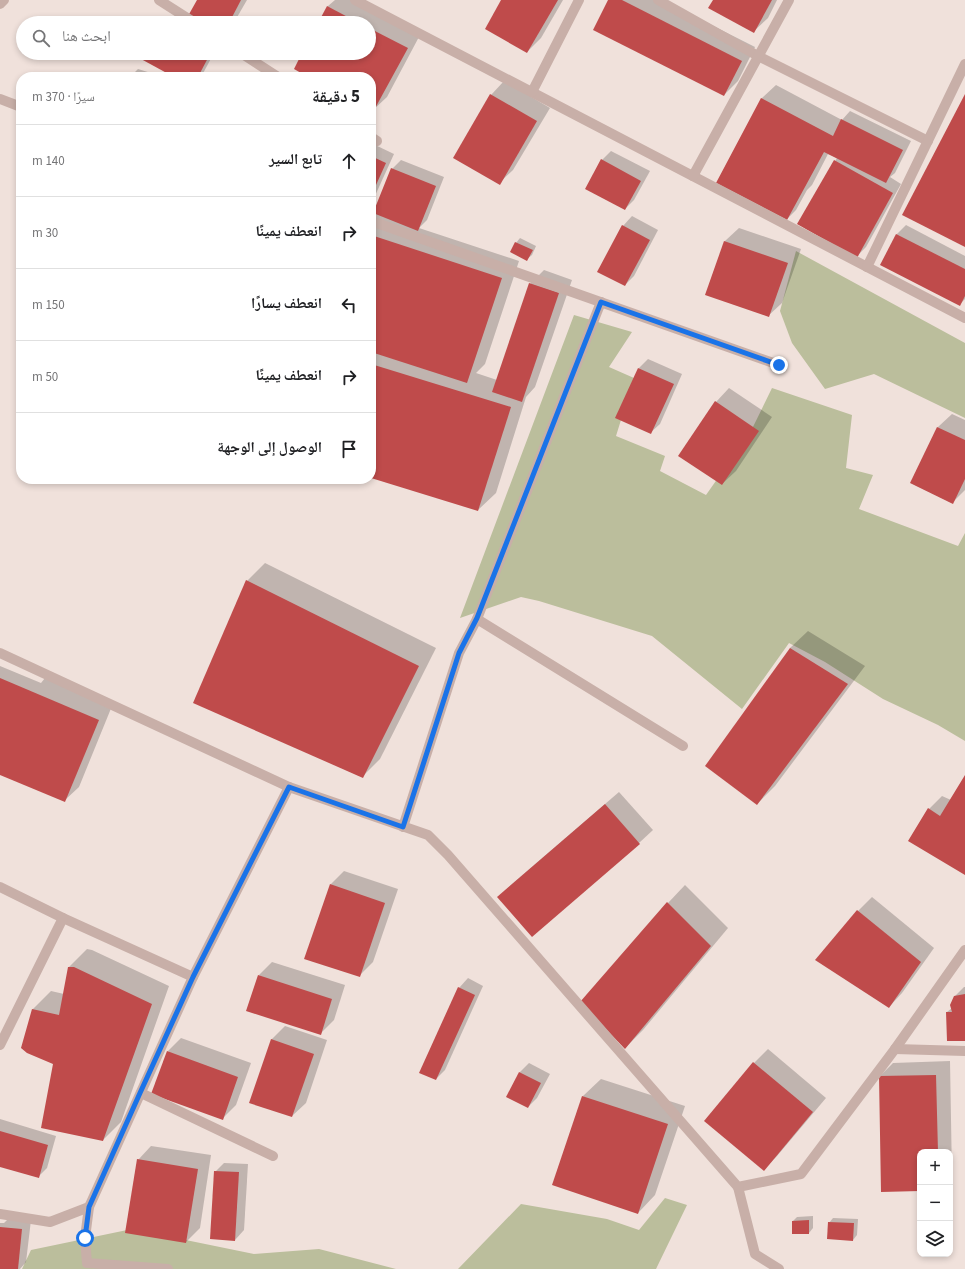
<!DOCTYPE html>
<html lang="ar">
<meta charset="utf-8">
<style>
:root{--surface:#fff;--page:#f2f2f2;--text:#202124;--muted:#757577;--line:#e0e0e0}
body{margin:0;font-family:"Source Sans 3","Noto Naskh Arabic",sans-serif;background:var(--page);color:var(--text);direction:rtl}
.controls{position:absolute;right:12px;bottom:12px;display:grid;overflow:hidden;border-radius:8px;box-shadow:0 2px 6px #0003}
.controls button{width:36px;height:36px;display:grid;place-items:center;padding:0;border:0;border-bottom:1px solid var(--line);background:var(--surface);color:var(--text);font:20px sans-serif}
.stop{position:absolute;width:12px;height:12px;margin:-9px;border:3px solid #1a73e8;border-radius:50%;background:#fff}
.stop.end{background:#1a73e8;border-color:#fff;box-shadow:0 1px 4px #0008}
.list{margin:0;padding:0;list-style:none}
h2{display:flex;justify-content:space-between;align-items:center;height:52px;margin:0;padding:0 16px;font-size:17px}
h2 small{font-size:13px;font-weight:400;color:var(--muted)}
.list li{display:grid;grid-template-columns:26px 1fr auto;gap:12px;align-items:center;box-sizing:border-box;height:72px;padding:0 16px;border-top:1px solid var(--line)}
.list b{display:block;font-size:15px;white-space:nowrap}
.list em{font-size:13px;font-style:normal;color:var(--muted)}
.icon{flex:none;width:22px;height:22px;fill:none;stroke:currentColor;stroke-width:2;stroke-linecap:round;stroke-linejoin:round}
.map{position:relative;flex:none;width:965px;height:1269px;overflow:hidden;direction:ltr}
.search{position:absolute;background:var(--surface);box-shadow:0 2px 6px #0003;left:16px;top:16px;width:360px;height:44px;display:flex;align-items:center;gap:10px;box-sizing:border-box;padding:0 14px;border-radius:22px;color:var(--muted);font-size:15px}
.panel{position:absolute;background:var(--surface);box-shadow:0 2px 6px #0003;left:16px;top:72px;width:360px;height:412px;border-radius:16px;direction:rtl}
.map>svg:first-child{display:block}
.green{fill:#bbbe9c}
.shadow{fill:#0003}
.building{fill:#bf4b4b}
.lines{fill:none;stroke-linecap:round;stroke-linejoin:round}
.minor{stroke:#c8afa8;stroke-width:10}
.route{stroke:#1a73e8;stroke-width:5}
</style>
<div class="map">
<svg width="965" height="1269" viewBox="0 0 965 1269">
<rect width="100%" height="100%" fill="#f0e1db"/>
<g class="green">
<path d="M796,251L965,343V418L874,374L825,389L792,343L780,311Z"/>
<path d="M574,315L632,332L609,367L634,378L616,436L665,456L660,471L706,495L751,431L772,388L852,415L846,468L873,475L859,509L958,546L965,533V741L938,725L883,699L825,662L789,643L742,709L652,636L539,601L521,597L460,618Z"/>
<path d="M665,1198L687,1205L656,1269H458L521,1204L607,1219L639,1230Z"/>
<path d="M132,1229L254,1254L319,1249L396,1269H22L31,1250Z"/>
</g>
<g class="shadow">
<path d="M198,0H247L236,19L232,23H204Z"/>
<path d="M335,0H355L420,35L387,97L373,110L371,109V77H310L303,53H369V23H319L328,6Z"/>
<path d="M502,0H563L541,38L527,52Z"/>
<path d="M609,0H662L755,47L738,81L724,95Z"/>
<path d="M714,0H777L768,18L754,31Z"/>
<path d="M169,18L179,23H164Z"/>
<path d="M146,53H214L201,77H176Z"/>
<path d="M138,69L164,77H130Z"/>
<path d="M504,81L550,108L513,170L499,183L491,95Z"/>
<path d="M776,85L842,120L850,111L911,141L895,173L890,177L901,184L866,247L856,257L798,224L837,158L828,154L812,185L807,190L796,210L787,219L717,182L762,98Z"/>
<path d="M371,143L394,154L374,198L371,201Z"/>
<path d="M611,151L650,171L634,200L625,209L602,160Z"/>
<path d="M401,160L444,177L427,220L419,228L519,261L485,364L476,373L497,380L530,284L544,270L572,280L535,387L526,397L496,493L478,510L371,477V212L374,213L392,169Z"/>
<path d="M632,216L658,230L634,276L625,285L623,226Z"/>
<path d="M906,225L965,256V299L960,304L882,264L897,234Z"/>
<path d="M739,228L801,249L782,303L768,316L706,294L725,241Z"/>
<path d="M520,238L536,246L532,255L527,259L516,243Z"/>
<path d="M648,359L682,374L660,424L650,433L639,368Z"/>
<path d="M729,388L772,417L736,471L722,484L716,402Z"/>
<path d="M952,414L965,420V490L952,503L911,483L938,427Z"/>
<path d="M265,563L436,648L380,759L362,777L195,702L247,581Z"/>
<path d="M808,631L865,666L775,786L757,804L790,648Z"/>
<path d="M0,666L41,683L45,678L112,706L79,787L65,800L0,773Z"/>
<path d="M965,777V874L929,809L942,796L951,800Z"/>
<path d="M619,792L653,830L639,843L499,897L512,884Z"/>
<path d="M344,871L398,889L373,962L359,976L331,884Z"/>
<path d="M685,885L728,928L643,1030L625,1048L668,903Z"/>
<path d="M872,897L934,948L902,993L889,1007L858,911Z"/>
<path d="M87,949L92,950L169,986L121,1122L103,1140L54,1064L22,1048L33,1009L51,991L64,994L69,967Z"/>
<path d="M272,962L345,985L334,1020L320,1034L259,975Z"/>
<path d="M468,978L483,986L445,1070L436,1079L459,988Z"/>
<path d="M964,987H965V1040L947,1012L952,1008L955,996Z"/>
<path d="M285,1026L327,1040L306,1103L292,1116L271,1040Z"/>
<path d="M181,1038L251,1063L236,1105L222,1119L168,1051Z"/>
<path d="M768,1049L826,1098L777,1156L764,1169L705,1121L754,1063Z"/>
<path d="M950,1061L952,1176L950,1178V1152H920V1190L880,1076L893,1063Z"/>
<path d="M529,1063L550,1074L537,1098L528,1107L507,1097L520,1072Z"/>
<path d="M601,1079L685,1106L655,1195L638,1213L583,1096Z"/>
<path d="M0,1119L56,1136L47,1168L38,1177L0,1166Z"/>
<path d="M151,1146L211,1155L200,1228L186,1242L138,1160Z"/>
<path d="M224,1163L248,1164L244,1230L235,1240L215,1172Z"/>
<path d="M813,1216V1228L809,1233L793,1221L797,1217Z"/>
<path d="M9,1218L31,1220L26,1262L20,1269H0V1223H4Z"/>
<path d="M833,1218L858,1219L857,1235L853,1240L829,1223Z"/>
</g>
<g class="building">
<path d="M197,0H241L229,23H202L188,16Z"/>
<path d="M501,0H558L527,53L485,29Z"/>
<path d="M608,0H622L742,61L724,96L593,30Z"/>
<path d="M713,0H772L754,33L708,8Z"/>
<path d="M327,6L359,23H318Z"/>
<path d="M369,28L408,48L373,112L371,110V77H308L294,69L302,53H369Z"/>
<path d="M145,53H208L210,54L198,77H174L141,59Z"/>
<path d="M490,94L537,121L500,185L453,158Z"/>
<path d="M965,94V247L902,215Z"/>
<path d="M761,98L833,136L841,119L903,150L886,183L824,152L787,220L716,183Z"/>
<path d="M371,156L386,163L371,196Z"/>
<path d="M601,159L641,181L625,210L585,189Z"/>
<path d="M834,160L893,193L857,258L797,224Z"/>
<path d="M391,168L436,186L418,231L373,213Z"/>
<path d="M622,225L650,240L625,286L597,272Z"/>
<path d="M896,234L965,269V296L960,306L880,265Z"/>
<path d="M371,235L502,278L467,383L371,352Z"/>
<path d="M724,241L788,263L769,317L705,295Z"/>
<path d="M515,242L533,250L527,261L510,252Z"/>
<path d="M529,283L559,293L522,402L492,392Z"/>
<path d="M371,364L511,407L478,511L371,478Z"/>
<path d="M638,368L674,384L651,434L615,418Z"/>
<path d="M715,401L759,431L722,485L678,456Z"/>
<path d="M937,427L965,440V479L953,504L910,483Z"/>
<path d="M246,580L419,666L363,778L193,703Z"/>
<path d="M790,648L848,684L757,805L705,766Z"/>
<path d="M0,678L99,720L65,802L0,775Z"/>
<path d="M965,775V875L908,841L928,808L940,816Z"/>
<path d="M605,804L640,844L532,937L497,897Z"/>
<path d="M330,884L385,903L360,977L304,959Z"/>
<path d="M667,902L711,946L625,1049L580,1002Z"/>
<path d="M857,910L921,962L889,1008L815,960Z"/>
<path d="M68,967H74L152,1004L103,1141L41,1128L53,1064L27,1053L21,1048L32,1009L59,1015Z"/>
<path d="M258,975L332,999L321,1035L246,1011Z"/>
<path d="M458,987L475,995L436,1080L419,1073Z"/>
<path d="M965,994V1041H947L946,1012H952L950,1005L954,996Z"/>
<path d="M271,1039L314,1054L292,1117L249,1103Z"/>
<path d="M167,1051L238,1077L223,1120L151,1094Z"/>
<path d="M753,1062L813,1112L764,1171L704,1121Z"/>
<path d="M519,1072L541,1083L528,1108L506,1097Z"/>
<path d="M936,1075L938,1152H920V1191L881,1192L879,1076Z"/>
<path d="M582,1096L668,1124L638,1214L552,1185Z"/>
<path d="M0,1131L48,1145L39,1178L0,1167Z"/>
<path d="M137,1159L198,1169L186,1243L125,1233Z"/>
<path d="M214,1171L239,1172L235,1241L210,1239Z"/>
<path d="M809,1220V1234H792V1221Z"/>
<path d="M828,1222L854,1223L853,1241L827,1239Z"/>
<path d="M0,1227L22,1229L18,1269H0Z"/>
</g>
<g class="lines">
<g class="minor">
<path d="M159,0L195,23"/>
<path d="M355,0L965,318"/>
<path d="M658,0L758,56L928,141"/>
<path d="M0,4L4,0"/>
<path d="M241,53L278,77"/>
<path d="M532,92L579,0"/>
<path d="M0,99L21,107"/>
<path d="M371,137L377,141"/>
<path d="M693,176L789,0"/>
<path d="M371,221L779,365"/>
<path d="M867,267L965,64"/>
<path d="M477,619L683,746"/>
<path d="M0,653L289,787L428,835L448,855L738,1187L801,1174L895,1049L965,950"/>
<path d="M403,827L459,653L477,619L601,302"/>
<path d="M0,887L63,918L193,977"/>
<path d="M0,1045L63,918"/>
<path d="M895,1049L965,1051"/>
<path d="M141,1093L273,1156"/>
<path d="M738,1187L755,1254L779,1269"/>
<path d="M0,1214L50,1222L89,1207"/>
<path d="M168,1269L87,1263L85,1238L89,1207L193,977L289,787"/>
</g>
</g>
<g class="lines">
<path class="route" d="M85,1238L89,1207L140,1093L193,977L289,787L403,827L459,653L477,618L601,302L779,365"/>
</g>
</svg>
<div class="controls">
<button>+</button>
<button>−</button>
<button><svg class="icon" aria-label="layers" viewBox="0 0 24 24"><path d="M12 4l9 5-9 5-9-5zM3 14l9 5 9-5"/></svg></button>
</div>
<div class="stop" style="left:85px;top:1238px"></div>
<div class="stop end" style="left:779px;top:365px"></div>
<div class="search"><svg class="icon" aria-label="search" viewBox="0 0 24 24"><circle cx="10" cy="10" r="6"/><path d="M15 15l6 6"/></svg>ابحث هنا</div>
<section class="panel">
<h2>5 دقيقة<small>سيرًا · 370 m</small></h2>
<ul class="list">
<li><svg class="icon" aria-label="ahead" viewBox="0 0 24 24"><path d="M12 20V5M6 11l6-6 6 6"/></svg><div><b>تابع السير</b></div><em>140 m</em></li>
<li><svg class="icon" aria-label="right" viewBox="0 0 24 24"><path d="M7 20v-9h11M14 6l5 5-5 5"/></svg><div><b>انعطف يمينًا</b></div><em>30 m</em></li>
<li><svg class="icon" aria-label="left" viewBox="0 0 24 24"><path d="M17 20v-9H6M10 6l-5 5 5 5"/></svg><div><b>انعطف يسارًا</b></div><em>150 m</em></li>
<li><svg class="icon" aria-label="right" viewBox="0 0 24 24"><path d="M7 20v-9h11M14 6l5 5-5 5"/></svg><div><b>انعطف يمينًا</b></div><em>50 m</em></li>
<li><svg class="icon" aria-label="arrive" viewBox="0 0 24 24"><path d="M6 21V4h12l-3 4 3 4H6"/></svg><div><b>الوصول إلى الوجهة</b></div></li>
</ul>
</section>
</div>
